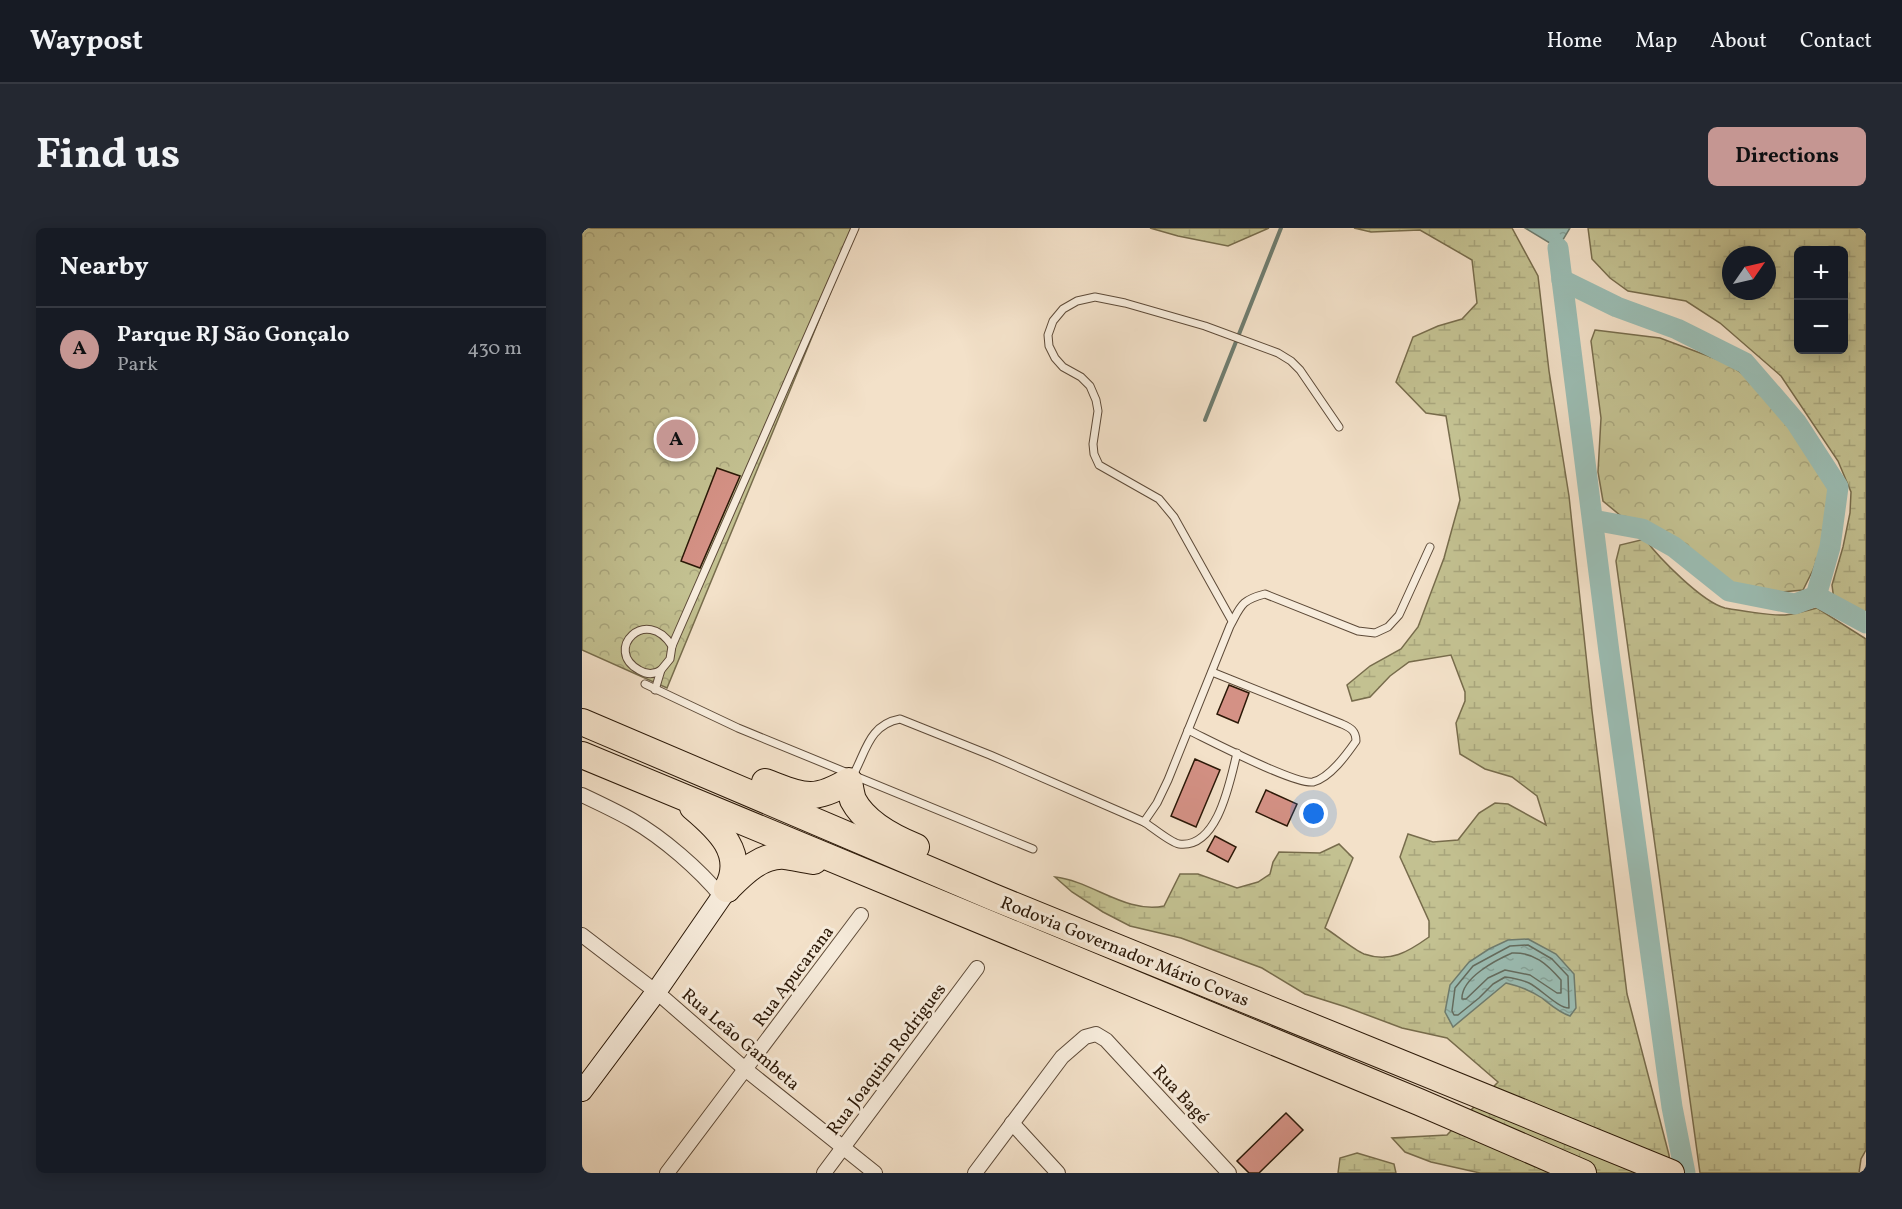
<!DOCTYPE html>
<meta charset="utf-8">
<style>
:root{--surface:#171b24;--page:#242831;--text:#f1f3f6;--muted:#9ea1a6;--line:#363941;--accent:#c59692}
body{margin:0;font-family:Vollkorn,serif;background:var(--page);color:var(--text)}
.controls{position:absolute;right:18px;top:18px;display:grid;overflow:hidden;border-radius:9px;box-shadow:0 3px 15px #0003}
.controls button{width:54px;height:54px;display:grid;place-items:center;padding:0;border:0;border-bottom:2px solid var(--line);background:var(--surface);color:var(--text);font:30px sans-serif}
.compass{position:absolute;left:1140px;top:18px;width:54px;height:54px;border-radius:50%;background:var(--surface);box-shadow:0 3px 15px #0003;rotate:56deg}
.you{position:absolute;left:732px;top:586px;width:21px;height:21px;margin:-15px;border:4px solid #fff;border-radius:50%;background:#1a73e8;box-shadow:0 0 0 9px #1a73e833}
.badge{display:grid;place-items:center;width:39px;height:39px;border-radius:50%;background:var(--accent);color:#111;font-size:20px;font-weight:700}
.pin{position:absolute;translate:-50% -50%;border:3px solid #fff;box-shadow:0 2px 6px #0006}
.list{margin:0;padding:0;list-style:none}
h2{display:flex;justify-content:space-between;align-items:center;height:78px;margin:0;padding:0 24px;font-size:26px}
h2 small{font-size:20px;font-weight:400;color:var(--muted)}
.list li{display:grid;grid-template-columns:39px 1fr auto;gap:18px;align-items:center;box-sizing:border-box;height:84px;padding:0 24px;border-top:2px solid var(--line)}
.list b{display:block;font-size:22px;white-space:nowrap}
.list p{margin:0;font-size:20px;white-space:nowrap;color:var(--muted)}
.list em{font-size:20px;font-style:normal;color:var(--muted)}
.map{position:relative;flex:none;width:1284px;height:945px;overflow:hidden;border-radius:9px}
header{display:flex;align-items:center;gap:36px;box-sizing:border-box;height:84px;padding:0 30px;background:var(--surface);border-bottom:2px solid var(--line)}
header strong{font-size:28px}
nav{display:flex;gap:33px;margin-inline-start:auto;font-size:21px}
.intro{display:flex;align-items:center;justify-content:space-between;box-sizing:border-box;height:144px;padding:0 36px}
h1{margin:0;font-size:42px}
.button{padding:15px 27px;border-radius:9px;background:var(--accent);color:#111;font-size:21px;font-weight:700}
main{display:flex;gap:36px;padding:0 36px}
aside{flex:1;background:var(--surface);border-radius:9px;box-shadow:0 3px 15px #0003}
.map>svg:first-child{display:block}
.forest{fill:url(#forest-crowns);stroke:#776c4c;stroke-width:1.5}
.wetland{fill:url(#wetland-marsh);stroke:#776c4c;stroke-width:1.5;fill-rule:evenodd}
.water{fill:url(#water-ripples);stroke:#6e7c6f;stroke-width:1.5}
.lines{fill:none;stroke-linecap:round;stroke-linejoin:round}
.shore{stroke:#636b5e;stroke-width:1.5}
.stream{stroke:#6e7c6f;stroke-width:4}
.river{stroke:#9bbeb5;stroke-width:21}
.building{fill:#d49185;stroke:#2b1807;stroke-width:1.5}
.service-casing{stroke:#5d4a38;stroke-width:9}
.minor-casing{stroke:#5d4a38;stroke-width:16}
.secondary-casing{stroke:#2b1807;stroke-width:22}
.motorway-casing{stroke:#2b1807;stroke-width:28}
.service{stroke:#f7ecdc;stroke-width:7}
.minor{stroke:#f7ecdc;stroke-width:14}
.secondary{stroke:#f7ecdc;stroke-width:20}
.motorway{stroke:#f3e1c9;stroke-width:26}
.labels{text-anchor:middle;stroke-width:6;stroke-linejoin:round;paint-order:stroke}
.street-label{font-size:18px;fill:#2b1807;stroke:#f7ecdc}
</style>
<header>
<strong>Waypost</strong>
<nav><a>Home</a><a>Map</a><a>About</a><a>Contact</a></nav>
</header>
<div class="intro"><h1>Find us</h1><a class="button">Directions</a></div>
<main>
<aside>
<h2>Nearby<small></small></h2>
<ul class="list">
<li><span class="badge">A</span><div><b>Parque RJ São Gonçalo</b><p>Park</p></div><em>430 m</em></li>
</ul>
</aside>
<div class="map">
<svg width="1284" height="945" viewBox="0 0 1284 945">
<defs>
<pattern id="forest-crowns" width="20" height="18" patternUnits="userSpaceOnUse" patternTransform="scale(1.5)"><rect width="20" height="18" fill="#c3c191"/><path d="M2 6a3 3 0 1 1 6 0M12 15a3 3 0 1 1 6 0" fill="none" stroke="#a8a57c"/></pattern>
<pattern id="wetland-marsh" width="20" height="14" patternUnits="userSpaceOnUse" patternTransform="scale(1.5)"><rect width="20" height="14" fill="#c3c191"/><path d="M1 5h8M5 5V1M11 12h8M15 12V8" fill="none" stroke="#a8a57c"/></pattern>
<pattern id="water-ripples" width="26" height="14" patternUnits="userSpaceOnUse" patternTransform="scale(1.5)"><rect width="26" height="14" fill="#9bbeb5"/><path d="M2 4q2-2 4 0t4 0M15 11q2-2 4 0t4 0" fill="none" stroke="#86a39a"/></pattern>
</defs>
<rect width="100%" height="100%" fill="#f3e1c9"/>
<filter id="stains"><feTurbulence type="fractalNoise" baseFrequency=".00333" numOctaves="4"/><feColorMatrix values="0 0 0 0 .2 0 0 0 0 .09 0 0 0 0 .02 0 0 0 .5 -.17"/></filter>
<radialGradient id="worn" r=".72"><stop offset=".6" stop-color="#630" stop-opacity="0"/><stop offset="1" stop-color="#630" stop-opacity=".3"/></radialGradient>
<g class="forest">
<path d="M0,0H275L85,460L0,422Z"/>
<path d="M1013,102L1078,110L1145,135L1169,152L1204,189L1244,246L1249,275L1243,310L1231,342L1221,362L1200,364L1150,357L1131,343L1098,312L1071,298L1045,293L1021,273L1016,244L1019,190L1009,113Z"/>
</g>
<g class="wetland">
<path d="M568,0H687L646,18L596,8Z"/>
<path d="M772,0H930L956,48L967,143L987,268L1010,483L1045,766L1087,927L1089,945H898L849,934L823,924L810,910L865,907L916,854L865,810L820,800L764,779L723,766L680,740L599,710L548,698L521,684L490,664L473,649C510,653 544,686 582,678L598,646H616L655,660L676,654L688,646L691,634L697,624L738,625L757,616L771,630L743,700C753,706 772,722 782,726C808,735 826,724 847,709V693L818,629L826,606L851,614L876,612L897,585L913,575L926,576L964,597L955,568L930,549L903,541L878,526L874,495L883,473V464L869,427L827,434L808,448L788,469L770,473L765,457L788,438L819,421L836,399L862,330L878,272L864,188L844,185L814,154L831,109L856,98L880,91L895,75L890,32L838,2L789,4Z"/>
<path d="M1006,0H1284V387L1252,372L1250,357L1261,319L1268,285L1269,264L1256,233L1199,148L1138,95L1104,73L1046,63L1028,50L1010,31ZM1262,22V122H1216V22ZM1149,27H1185V63H1149Z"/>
<path d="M1063,311C1077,330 1120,374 1143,380C1154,382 1192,388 1203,387C1213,386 1224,383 1235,380L1284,411V922L1279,931L1277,945H1118L1034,333L1038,317Z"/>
<path d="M775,925L812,936L814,945H756L758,930Z"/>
</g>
<g class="water">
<path d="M943,0H988L976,20Z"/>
<path d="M946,711L974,726L992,746L994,780L988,788C976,784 969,777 960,770C948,762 937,758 924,755L871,799L863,784L868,757L887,734L907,721L926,712Z"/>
</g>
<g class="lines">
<g class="shore">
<path d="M946,717L970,731L986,748L987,780C976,780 959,761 947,755C940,752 931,750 923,749L911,756L897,770L876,787H872L870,783L873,760L891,738L928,718Z"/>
<path d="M930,725C952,724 965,736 979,752V765H975L948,747L923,742L906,750L884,771H880C879,750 914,732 930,725Z"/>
</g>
<path class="stream" d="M623,192L699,0"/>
<g class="river">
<path d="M976,20L1027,424L1090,879L1103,945"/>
<path d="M980,52L1035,79L1095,101L1163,135L1214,194L1256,259L1248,319L1234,368"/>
<path d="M1011,292L1060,301L1092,319L1147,363L1213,376L1234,368L1284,395"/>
</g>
</g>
<g class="building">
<path d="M135,240L158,248L118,340L99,333Z"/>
<path d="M647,457L667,465L656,495L635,486Z"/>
<path d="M613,531L638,542L614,599L589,588Z"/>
<path d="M684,562L715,576L705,598L674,584Z"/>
<path d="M633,608L654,619L646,634L625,623Z"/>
<path d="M704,885L721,902L677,945H667L655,933Z"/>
</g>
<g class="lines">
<g class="service-casing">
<g id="service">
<path d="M650,393L592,289L577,271L517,237L512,226L511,216L516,183L514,172L508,158L499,149L481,139L473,130L467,118L466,107L471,93L481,81L495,73L513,69L543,75L623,98L696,125L709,133L718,142L757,199"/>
<path d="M79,442C72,447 65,447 57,442C21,422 64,377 90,418"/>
<path d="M63,456L156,500L451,621"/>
<path d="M73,462L79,442L88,431L90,418L273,0"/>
<path d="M606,502C627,512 713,557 731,554C748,550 765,526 774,513C774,503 769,500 760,496L630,444"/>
<path d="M270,549C284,525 286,497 318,491L408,527L562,594L575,575L586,552L648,398C659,378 659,372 683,366L776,403L793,405L806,399L817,387L848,319"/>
<path d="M562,594C570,599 589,615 597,616C636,621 648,553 655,525"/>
</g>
</g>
<g class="minor-casing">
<g id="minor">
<path d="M0,567C17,575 34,583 50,592C81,610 117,641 140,669"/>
<path d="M0,707L77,766L163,841L293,945"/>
<path d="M430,895L476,945"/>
<path d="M85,945L279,687"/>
<path d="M242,945L395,740"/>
<path d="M393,945L480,829L503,809L514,806L524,812L647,945"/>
</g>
</g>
<g class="secondary-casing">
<path id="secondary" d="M0,863L74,764L145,661"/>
</g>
<g class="motorway-casing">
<g id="motorway">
<path d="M0,494L411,669L1089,945"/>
<path d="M0,527L837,874L1001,945"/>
<path d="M183,554C221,568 230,575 267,553C268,559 269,566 271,572C283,595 312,610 334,619"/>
<path d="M111,579C136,600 165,626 145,661"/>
<path d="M145,661C160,646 179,626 203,628C212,629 222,632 232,633"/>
</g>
</g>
<use href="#service" class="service"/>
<use href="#minor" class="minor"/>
<use href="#secondary" class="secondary"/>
<use href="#motorway" class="motorway"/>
</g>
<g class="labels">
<g class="street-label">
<text transform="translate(543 723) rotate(22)" y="6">Rodovia Governador Mário Covas</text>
<text transform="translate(211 748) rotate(-53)" y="6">Rua Apucarana</text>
<text transform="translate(159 811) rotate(40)" y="6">Rua Leão Gambeta</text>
<text transform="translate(304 831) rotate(-53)" y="6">Rua Joaquim Rodrigues</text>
<text transform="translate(599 866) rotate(47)" y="6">Rua Bagé</text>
</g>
</g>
<rect width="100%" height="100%" filter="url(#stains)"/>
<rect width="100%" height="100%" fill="url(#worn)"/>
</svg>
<div class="controls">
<button>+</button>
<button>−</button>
</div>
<svg class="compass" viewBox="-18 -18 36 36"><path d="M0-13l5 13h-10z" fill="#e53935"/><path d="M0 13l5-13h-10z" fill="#9ea1a6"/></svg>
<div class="you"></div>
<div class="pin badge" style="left:94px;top:211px">A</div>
</div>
</main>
